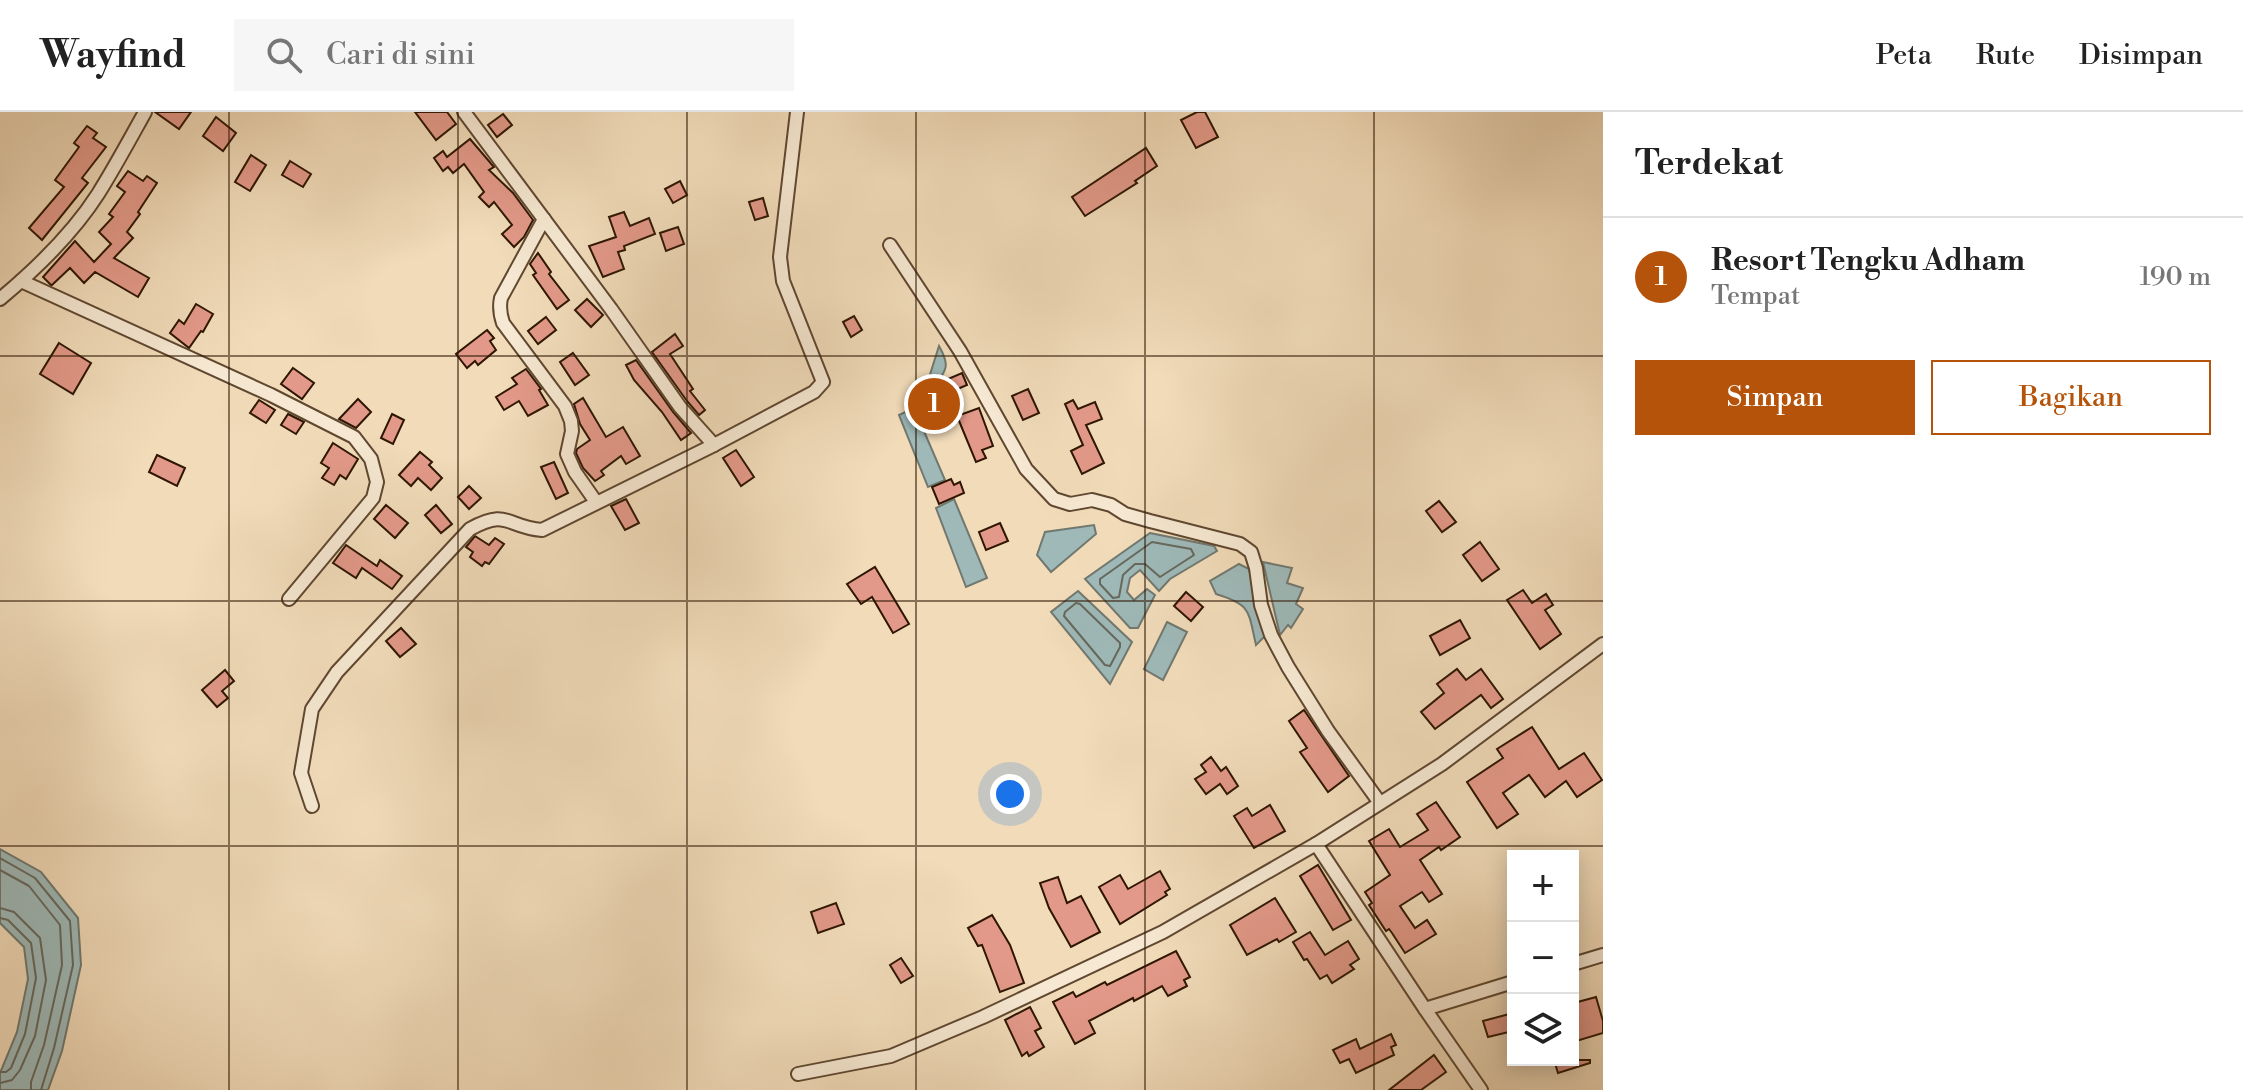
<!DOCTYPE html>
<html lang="id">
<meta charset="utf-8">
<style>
:root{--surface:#fff;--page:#f6f6f6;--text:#222;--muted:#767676;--line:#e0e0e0;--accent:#b45309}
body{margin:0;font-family:"Libre Bodoni",serif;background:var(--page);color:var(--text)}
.controls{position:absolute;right:24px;bottom:24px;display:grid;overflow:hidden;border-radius:0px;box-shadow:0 4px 20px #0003}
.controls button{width:72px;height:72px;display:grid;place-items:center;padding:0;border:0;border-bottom:2px solid var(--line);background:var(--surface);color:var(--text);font:40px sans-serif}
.you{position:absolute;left:1010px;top:682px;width:28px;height:28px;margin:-20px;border:6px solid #fff;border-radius:50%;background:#1a73e8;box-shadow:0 0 0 12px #1a73e833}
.badge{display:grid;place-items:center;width:52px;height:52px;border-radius:50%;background:var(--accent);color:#fff;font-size:26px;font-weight:700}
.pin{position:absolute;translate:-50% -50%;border:4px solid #fff;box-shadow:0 2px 8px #0006}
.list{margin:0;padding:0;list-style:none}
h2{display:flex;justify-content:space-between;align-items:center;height:104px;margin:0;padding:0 32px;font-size:34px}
h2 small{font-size:26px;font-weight:400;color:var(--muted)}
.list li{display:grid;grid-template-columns:52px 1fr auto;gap:24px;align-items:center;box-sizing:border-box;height:120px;padding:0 32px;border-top:2px solid var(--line)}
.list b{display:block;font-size:30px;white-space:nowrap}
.list p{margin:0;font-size:26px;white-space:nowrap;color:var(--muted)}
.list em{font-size:26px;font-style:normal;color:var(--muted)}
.actions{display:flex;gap:16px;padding:24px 32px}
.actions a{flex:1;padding:18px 0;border:2px solid var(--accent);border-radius:0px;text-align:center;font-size:28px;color:var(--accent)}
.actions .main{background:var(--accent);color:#fff}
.icon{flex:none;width:44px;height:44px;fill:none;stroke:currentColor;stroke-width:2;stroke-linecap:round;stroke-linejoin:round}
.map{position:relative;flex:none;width:1603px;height:978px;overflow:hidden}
header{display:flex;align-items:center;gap:48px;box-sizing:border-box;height:112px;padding:0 40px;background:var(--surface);border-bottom:2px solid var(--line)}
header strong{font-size:38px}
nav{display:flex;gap:44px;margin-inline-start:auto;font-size:28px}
.search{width:560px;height:72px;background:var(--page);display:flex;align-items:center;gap:20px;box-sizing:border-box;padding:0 28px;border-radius:0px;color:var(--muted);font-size:30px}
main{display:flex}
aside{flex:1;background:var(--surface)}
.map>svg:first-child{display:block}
.water{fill:#9eb9b8;stroke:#71786f;stroke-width:2}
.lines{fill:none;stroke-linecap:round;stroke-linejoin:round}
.shore{stroke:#66685d;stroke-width:2}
.building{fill:#e39989;stroke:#2e1602;stroke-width:2}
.minor-casing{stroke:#5f4730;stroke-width:16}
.minor{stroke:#f6e8d2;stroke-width:12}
.grid{fill:none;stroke:#2e1602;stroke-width:2;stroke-opacity:0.55}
</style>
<header>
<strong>Wayfind</strong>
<div class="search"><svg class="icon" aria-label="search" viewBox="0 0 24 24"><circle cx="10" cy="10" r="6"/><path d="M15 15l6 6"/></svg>Cari di sini</div>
<nav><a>Peta</a><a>Rute</a><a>Disimpan</a></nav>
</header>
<main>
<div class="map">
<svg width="1603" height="978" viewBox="0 0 1603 978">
<rect width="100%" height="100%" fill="#f1dbb9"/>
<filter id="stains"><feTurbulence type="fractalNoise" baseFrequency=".0025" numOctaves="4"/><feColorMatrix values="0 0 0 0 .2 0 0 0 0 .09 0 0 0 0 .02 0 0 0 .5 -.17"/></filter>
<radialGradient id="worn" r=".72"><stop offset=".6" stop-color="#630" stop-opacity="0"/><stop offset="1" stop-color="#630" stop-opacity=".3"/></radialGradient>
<g class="water">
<path d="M939,234C951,255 946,258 933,277L927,272Z"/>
<path d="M914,296L945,368L928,375L899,303Z"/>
<path d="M954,387L987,466L966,475L936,396Z"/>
<path d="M1094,413L1096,422L1051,460L1037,443L1045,420Z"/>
<path d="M1150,421L1214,434L1217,439L1170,467L1159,479L1140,458L1130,466L1127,480L1134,488L1147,477L1155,483L1138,516H1130L1085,467Z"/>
<path d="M1263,450L1292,456L1287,471L1303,476L1296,492L1303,497L1291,516L1288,513L1280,523Z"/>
<path d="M1239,452L1249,457L1265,524L1256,533C1248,499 1252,493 1216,482L1210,469Z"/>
<path d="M1078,479L1132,530L1110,572L1051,500Z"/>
<path d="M1167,510L1187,520L1163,568L1144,557Z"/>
<path d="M0,737L41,760L78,806L81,853L62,939L48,978H0V961L17,920L28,867L24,835L0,811Z"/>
</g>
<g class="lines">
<g class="shore">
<path d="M1152,430L1191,437L1194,443L1160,465L1145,452H1135L1123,463L1119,485L1113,486L1100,472V467Z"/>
<path d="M1076,491L1080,492L1120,531V535L1110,554L1105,553L1064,504L1065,500Z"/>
<path d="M0,746L35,766L70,809L73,853L54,936L41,978"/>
<path d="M0,758L29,774L60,813L62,853L44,933L31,970V978"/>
<path d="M0,796L14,800L40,826L46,868L35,924L20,958L12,968L0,971"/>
<path d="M0,806L8,808L31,831L36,866L25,922L11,956L6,960H0"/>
</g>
</g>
<g class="building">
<path d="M155,0H191L179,17Z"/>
<path d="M415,0H447L456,12L436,28Z"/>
<path d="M1197,0H1205L1218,25L1196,36L1181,8Z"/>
<path d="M503,2L512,13L497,25L488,13Z"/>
<path d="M216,5L236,21L223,39L203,24Z"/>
<path d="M87,14L97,21L93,26L106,35L82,66L88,71L42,128L29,116L64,75L55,68L79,35L74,31Z"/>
<path d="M470,27L494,55L489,58L513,81L533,108L524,125L514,135L502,122L512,113L494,90L489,95L479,85L484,80L464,52L453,61L448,55L443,59L434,46L443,39L447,45Z"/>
<path d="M1146,36L1157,54L1135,69L1137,71L1085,104L1072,85Z"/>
<path d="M251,43L266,53L250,79L235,70Z"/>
<path d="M290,49L311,62L303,75L282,63Z"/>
<path d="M128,59L143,69L147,64L157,71L138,100L140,102L127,120L133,126L114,146L149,166L138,185L95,160L84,171L70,156L52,173H51L43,165L75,129L94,150L111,132L99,120L113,105L109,102L125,80L117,74Z"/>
<path d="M680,69L687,83L673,91L665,77Z"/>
<path d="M763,86L768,104L755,108L749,90Z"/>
<path d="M624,100L630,114L649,106L655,122L624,134L625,138L618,140L624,157L603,165L589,134L616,125L609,105Z"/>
<path d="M678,115L684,132L666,139L660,121Z"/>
<path d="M538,141L551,160L549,162L569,188L557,197L533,163L536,161L530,152Z"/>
<path d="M587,187L603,203L591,215L575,198Z"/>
<path d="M196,192L213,202L203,220L201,219L189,236L170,221L179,208L184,212Z"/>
<path d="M854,204L862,218L851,225L843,210Z"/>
<path d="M546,205L556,218L538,232L528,219Z"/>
<path d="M487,218L494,226L490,229L496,238L478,253L475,249L467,256L456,242Z"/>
<path d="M675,222L683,234L670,242L693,277L690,279L705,298L699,303L687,289L652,240Z"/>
<path d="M59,231L91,251L73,282L40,262Z"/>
<path d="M573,241L589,263L575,273L560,250Z"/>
<path d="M636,248L673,300L691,321L681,328L662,300L634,268L626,253Z"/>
<path d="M293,256L314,271L302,287L281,272Z"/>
<path d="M526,257L541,277L539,278L548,293L528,304L519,289L504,298L496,285L517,272L512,266Z"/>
<path d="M962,261L967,273L953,279L948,267Z"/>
<path d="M1028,277L1039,301L1023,308L1012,284Z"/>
<path d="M583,286L606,325L623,315L640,344L626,352L621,344L601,359L604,363L595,369L583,356L576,341L577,337L590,328L580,312L574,292Z"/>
<path d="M358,287L371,300L356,316L339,307Z"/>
<path d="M259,288L275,298L266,311L250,301Z"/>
<path d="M1073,288L1078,297L1095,290L1102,307L1086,313L1104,351L1082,362L1071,339L1083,333L1065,292Z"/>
<path d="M979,296L993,334L982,338L986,346L976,350L957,304Z"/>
<path d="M288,302L304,310L296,322L281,313Z"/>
<path d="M392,302L404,308L393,332L381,326Z"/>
<path d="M333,331L358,347L346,367L340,363L334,373L322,366L329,356L321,351Z"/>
<path d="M736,338L754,365L741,374L723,346Z"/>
<path d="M420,340L432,350L429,353L442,366L431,378L418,366L411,374L399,363Z"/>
<path d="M157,343L185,356L177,374L149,360Z"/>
<path d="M554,350L568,381L556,387L541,355Z"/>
<path d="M951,367L954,373L960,370L964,381L939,392L932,375Z"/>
<path d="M469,374L481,386L469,397L458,385Z"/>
<path d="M626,387L639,411L625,418L611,394Z"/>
<path d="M1439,389L1456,410L1442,420L1426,399Z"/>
<path d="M386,393L408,411L395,426L374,407Z"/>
<path d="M436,393L452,412L441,421L425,403Z"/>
<path d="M1000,411L1008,429L986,438L979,420Z"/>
<path d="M475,424L489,433L495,426L504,432L489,452L485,450L482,454L470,445L473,440L466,435Z"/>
<path d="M1480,430L1499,457L1482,469L1463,443Z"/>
<path d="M346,433L377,454L380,448L402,464L392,477L362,456L356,466L333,451Z"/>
<path d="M875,455L909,512L893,521L872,485L861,492L847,472Z"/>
<path d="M1523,478L1532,491L1546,482L1553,493L1545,498L1561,522L1540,537L1507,488Z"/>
<path d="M1186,480L1203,495L1191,509L1174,494Z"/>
<path d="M1460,508L1470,526L1440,543L1430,524Z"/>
<path d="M401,516L416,532L400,545L386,529Z"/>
<path d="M1457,557L1466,568L1481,557L1503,587L1491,596L1481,583L1435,617L1421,600L1444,581L1437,572Z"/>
<path d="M225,558L234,569L222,579L228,586L217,595L202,578Z"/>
<path d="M1304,598L1349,664L1328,680L1300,640L1307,636L1289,609Z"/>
<path d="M1532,615L1559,657L1584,641L1602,668L1577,685L1566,669L1545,685L1529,663L1503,681L1518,702L1497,716L1467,670L1503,646L1497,637Z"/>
<path d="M1211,645L1221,659L1226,655L1238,674L1227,682L1220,672L1206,682L1195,667L1206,660L1201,653Z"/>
<path d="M1436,690L1460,725L1441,738L1439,735L1420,748L1442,782L1429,790L1422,780L1400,794L1415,816L1427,808L1436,822L1405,841L1392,821L1389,817L1386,819L1369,793L1372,791L1365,780L1390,763L1369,729L1389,717L1400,735L1428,718L1417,702Z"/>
<path d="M1270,693L1285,719L1254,736L1234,704L1247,696L1252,704Z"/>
<path d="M1318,753L1351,808L1333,818L1300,764Z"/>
<path d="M1160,759L1170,777L1165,780L1167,783L1120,812L1099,775L1120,763L1128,777Z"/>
<path d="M1058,765L1067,791L1081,784L1100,820L1071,835L1049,796L1040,771Z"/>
<path d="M1275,786L1296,820L1279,830L1277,827L1247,843L1230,813Z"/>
<path d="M836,791L844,812L818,821L811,800Z"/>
<path d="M992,803L1010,833L1024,871L1000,880L982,833L978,834L968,816Z"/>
<path d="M1310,820L1325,843L1348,829L1359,847L1350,853L1354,857L1332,871L1327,863L1320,867L1307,847L1304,848L1293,830Z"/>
<path d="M1176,839L1190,865L1184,868L1187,874L1168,884L1162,874L1134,889L1133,886L1089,909L1095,921L1075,932L1053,890L1073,880L1076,885L1105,870L1107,873Z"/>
<path d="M901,846L913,864L901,871L890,853Z"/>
<path d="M1596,885L1603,909V921L1573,930V899H1576L1574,891Z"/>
<path d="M1030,895L1041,916L1035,919L1044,935L1029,944L1027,940L1022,944L1005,908Z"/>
<path d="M1513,901V919L1488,925L1483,909Z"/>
<path d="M1391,922L1396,933L1391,935L1394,943L1356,961L1349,947L1340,951L1333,938L1356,927L1360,937Z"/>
<path d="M1434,943L1446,960L1421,978H1389Z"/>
<path d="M1554,948H1590V951L1558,961Z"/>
</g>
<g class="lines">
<g class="minor-casing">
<g id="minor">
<path d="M464,0L611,197L680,295L714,333"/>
<path d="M544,107L501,186C499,195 500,202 503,211L565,294L571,309L572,319L567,342L575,360L596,390"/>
<path d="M890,133L960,239L1026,357L1054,387L1070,392L1092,388L1111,393L1125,402L1150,409L1240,432L1251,440L1256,456L1261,493L1271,523L1288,555L1328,619L1380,691"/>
<path d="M21,169L271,283L354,325L371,347L377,370L373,386L289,487"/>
<path d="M0,187C36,157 73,121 98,82C115,55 130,27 145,0"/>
<path d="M312,694L301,661L312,597L337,560L470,417C508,396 506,415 542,418L714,333L814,280L823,270L783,169L780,145L797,0"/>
<path d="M1316,732L1425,897L1481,978"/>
<path d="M1573,852L1603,843"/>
<path d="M1425,897L1513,870"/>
<path d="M798,962L891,944L983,905L1163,820L1316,732L1442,652L1603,532"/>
</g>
</g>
<use href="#minor" class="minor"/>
</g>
<path class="grid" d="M229,0V978M458,0V978M687,0V978M916,0V978M1145,0V978M1374,0V978M0,244H1603M0,489H1603M0,734H1603"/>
<rect width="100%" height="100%" filter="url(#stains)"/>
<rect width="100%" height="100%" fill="url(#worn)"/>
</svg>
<div class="controls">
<button>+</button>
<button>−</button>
<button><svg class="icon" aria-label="layers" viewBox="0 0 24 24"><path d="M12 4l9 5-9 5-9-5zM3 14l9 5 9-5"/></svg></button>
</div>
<div class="you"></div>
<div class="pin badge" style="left:934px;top:292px">1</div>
</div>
<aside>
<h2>Terdekat<small></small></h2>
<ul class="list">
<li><span class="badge">1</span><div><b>Resort Tengku Adham</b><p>Tempat</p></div><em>190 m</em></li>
</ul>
<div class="actions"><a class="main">Simpan</a><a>Bagikan</a></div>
</aside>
</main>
